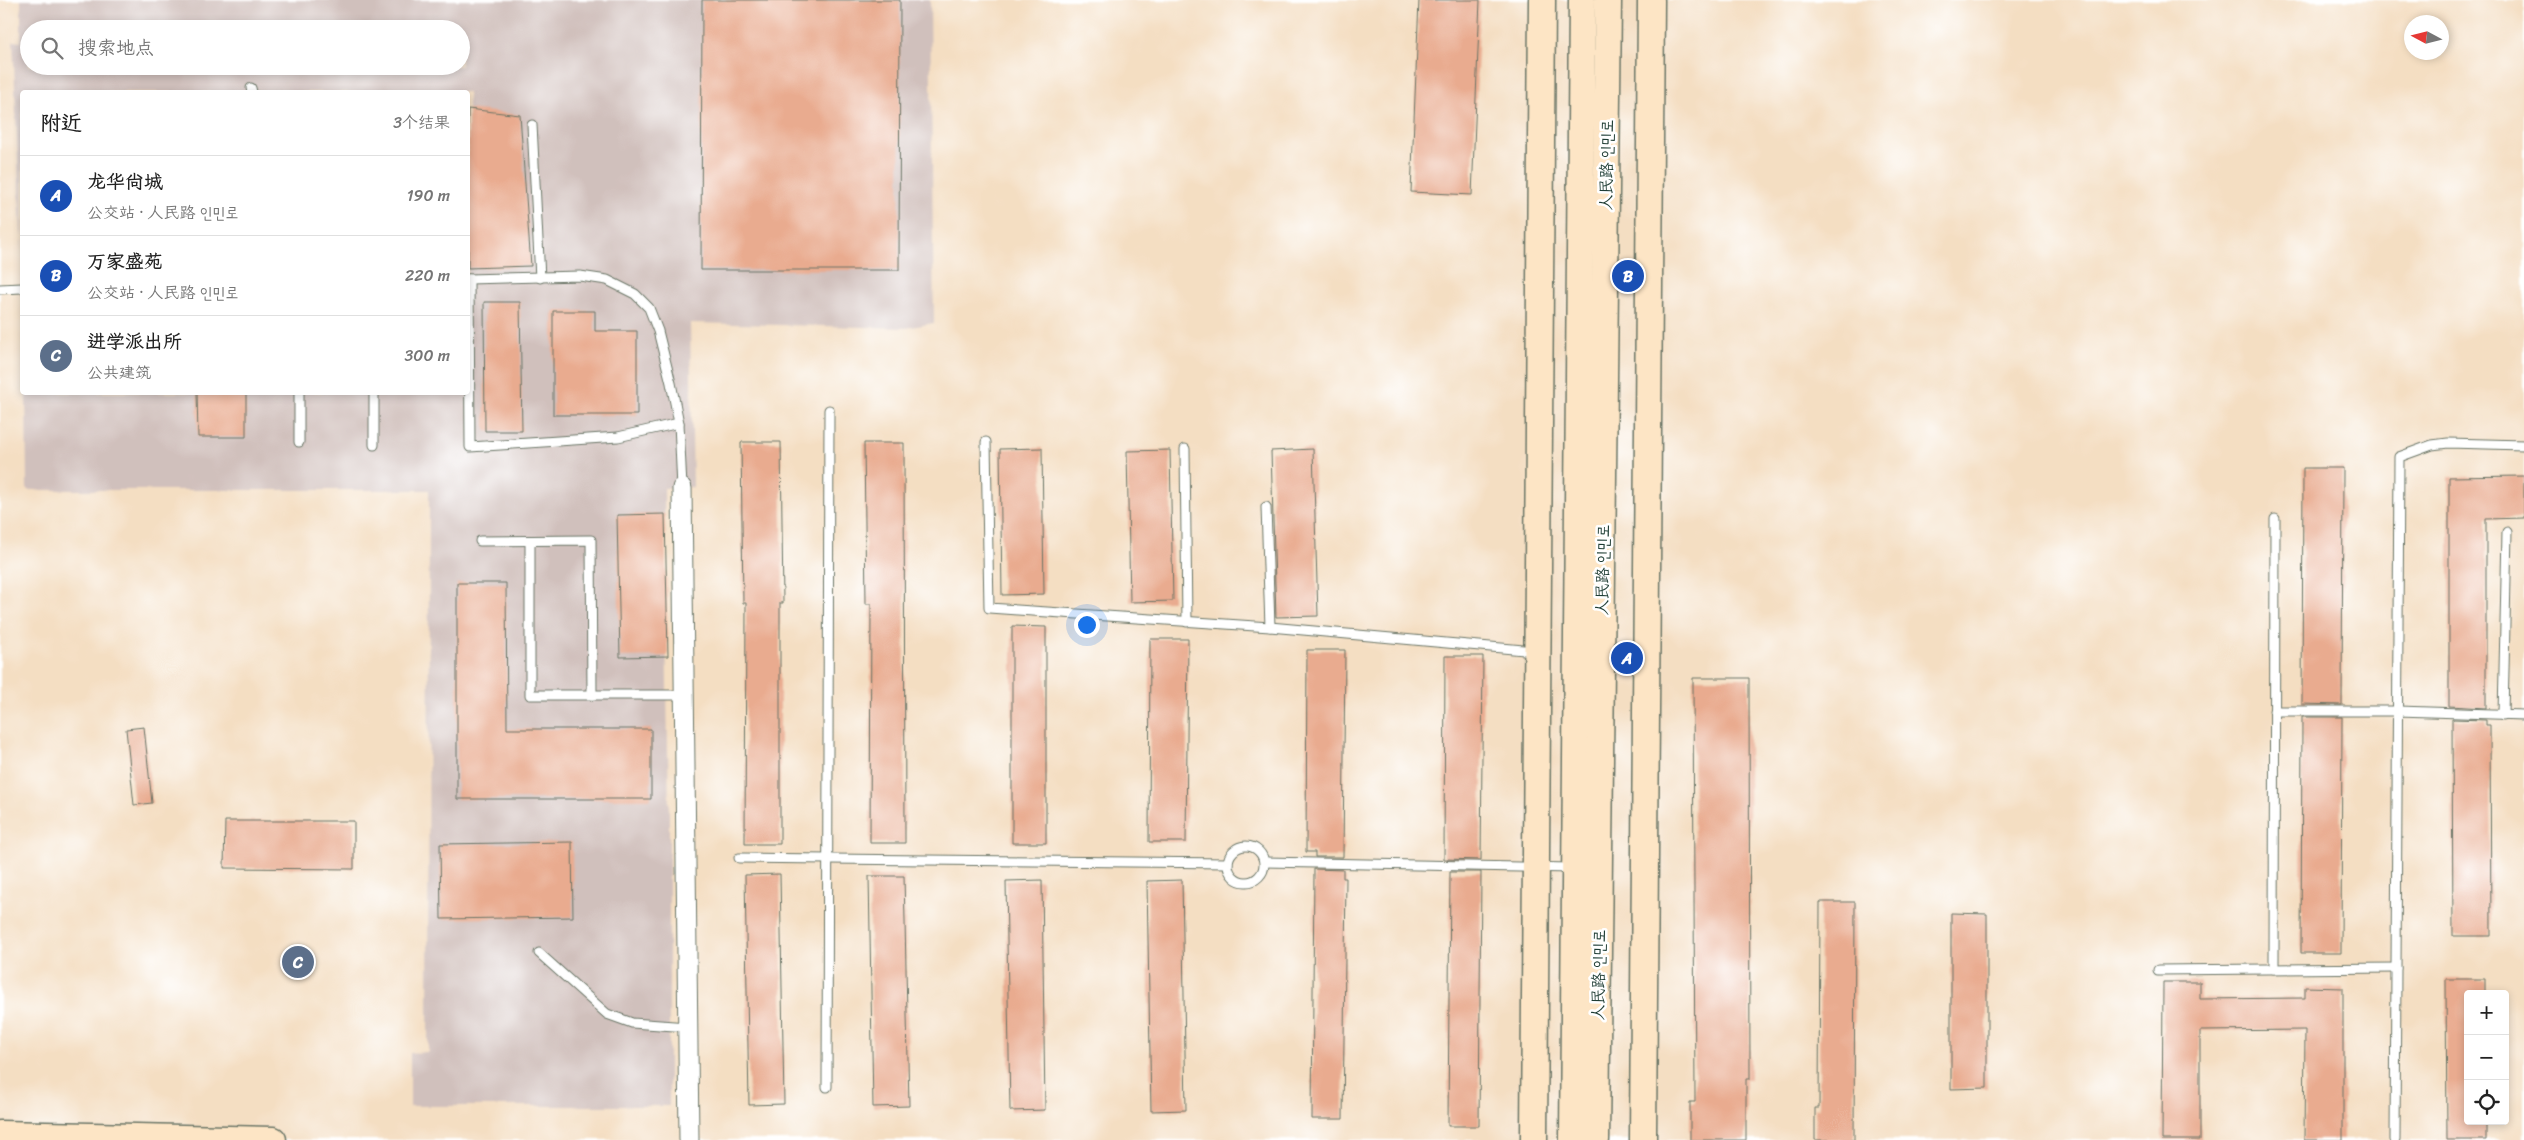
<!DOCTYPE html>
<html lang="zh">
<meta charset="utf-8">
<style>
:root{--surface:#fff;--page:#f2f2f2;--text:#222;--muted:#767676;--line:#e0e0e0;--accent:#2563eb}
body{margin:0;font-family:Sriracha,"LXGW WenKai TC","Poor Story",sans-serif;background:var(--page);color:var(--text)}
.controls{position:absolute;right:15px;bottom:15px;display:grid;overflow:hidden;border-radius:5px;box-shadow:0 2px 8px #0003}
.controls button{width:45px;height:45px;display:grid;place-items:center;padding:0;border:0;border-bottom:1px solid var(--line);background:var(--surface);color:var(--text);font:25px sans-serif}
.compass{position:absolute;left:2404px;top:15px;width:45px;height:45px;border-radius:50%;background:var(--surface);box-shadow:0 2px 8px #0003;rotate:277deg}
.you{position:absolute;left:1086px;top:624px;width:18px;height:18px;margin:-12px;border:4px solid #fff;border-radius:50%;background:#1a73e8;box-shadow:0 0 0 8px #1a73e833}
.badge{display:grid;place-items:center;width:32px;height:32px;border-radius:50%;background:var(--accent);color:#fff;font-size:16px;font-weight:700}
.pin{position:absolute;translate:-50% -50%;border:2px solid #fff;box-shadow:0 1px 5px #0006}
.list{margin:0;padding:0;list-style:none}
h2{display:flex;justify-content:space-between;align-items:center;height:65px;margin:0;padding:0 20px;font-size:21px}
h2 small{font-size:16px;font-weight:400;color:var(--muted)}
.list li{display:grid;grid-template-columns:32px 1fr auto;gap:15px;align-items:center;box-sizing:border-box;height:80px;padding:0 20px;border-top:1px solid var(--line)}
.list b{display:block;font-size:19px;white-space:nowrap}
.list p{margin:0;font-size:16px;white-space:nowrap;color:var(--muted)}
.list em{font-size:16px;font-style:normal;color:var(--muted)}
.icon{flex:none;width:28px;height:28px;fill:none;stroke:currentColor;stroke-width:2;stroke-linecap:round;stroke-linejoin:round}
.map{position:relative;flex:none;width:2524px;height:1140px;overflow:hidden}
.search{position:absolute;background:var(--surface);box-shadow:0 2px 8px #0003;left:20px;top:20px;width:450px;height:55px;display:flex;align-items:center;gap:12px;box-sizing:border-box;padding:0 18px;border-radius:28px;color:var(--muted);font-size:19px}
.panel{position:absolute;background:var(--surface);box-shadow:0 2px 8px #0003;left:20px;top:90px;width:450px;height:305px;border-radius:5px}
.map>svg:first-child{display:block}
.industrial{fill:#d0c0bc;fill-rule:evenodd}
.building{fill:#e9ab8f}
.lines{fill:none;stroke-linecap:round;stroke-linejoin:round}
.lane-casing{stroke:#6a7566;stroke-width:11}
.street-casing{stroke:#6a7566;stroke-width:21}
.secondary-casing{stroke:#6a7566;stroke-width:29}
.lane{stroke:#fff;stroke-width:9}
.street{stroke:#fff;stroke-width:19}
.secondary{stroke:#fde5c5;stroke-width:26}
.labels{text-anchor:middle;stroke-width:5;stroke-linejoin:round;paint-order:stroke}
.street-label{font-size:16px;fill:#1f3d34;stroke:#fff}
</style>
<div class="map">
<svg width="2524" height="1140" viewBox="0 0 2524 1140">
<rect width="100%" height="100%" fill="#fff"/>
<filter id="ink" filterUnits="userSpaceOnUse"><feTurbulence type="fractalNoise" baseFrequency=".02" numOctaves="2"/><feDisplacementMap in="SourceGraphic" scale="10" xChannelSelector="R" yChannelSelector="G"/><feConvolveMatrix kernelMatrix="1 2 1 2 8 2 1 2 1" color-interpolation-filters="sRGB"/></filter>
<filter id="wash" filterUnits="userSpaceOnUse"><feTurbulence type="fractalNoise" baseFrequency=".0096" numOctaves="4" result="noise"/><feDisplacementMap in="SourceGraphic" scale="20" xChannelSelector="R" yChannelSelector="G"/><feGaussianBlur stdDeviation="1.12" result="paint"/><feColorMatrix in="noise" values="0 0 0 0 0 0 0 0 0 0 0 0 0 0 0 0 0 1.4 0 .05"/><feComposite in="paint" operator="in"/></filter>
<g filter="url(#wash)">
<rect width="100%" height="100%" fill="#f4dec2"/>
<path class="industrial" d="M21,0H930L934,323L906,328L690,323L693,487L664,488L669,814V1106H410V1053L428,1052L429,490H27L26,393L468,392V92H22V256L13,41L21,42ZM29,29H461V66H29Z"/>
<g id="blocks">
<g class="building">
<path d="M702,0H900L899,270H701Z"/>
<path d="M1419,0H1480L1472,195L1411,192Z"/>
<path d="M468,109L520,115L531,266L468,268Z"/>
<path d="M484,302H520L522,431H485Z"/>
<path d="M553,311H595V331H637V415H553Z"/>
<path d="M197,392H246V437H198Z"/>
<path d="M741,442H781L783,603H780V844H745L746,603H743Z"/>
<path d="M864,443H904L905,843H870L871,604H866Z"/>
<path d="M1042,448L1044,594L1002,595L1000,449Z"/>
<path d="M1313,449L1318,616L1276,617L1271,451Z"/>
<path d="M1170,450L1173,601L1130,602L1127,451Z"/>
<path d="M2303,468H2343L2342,705L2302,704Z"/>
<path d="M2524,476V518L2486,519V708L2449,706V477Z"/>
<path d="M665,514L668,656L620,657L617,515Z"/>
<path d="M457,583H506L507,729H651V799H457Z"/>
<path d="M1012,626L1046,627V843H1012Z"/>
<path d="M1150,639H1188L1186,842H1149Z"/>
<path d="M1307,650H1345L1343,857H1315V852H1306Z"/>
<path d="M1445,656H1483L1481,860L1444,859Z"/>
<path d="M1693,678H1749L1750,1079H1746V1140H1690V1102H1695Z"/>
<path d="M2302,717H2342L2341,953H2301Z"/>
<path d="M2452,719L2486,720V725H2490L2491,936H2453Z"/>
<path d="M144,727L152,803L134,805L126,729Z"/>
<path d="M225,821H354V869L224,868Z"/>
<path d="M572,842L573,917L441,919L440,844Z"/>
<path d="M1314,869L1343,870V878H1346L1343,1119H1312Z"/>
<path d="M1450,872H1481L1479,1126H1448Z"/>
<path d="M780,874L784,1104L749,1105L745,875Z"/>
<path d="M869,876H904L909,1106L873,1107Z"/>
<path d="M1042,880L1045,1110L1010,1111L1006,881Z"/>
<path d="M1182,880L1186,1110L1151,1111L1147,881Z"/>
<path d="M1820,902H1855L1854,1140H1815V1108H1819Z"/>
<path d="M1951,913L1987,914V1088L1951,1089Z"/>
<path d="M2446,979H2485V994H2468V1121H2486V1140H2447Z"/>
<path d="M2163,982H2200V999L2305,998V987L2343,988V1140H2304L2305,1030L2200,1031V1140H2162Z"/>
</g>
</g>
</g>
<g filter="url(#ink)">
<use href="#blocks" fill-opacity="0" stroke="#6a7566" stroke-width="1"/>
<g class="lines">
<g class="lane-casing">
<g id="lane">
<path d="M251,88L252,92"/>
<path d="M532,125L540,278"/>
<path d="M468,279L580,276L607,280L635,294L649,308L658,331L671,383L679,423L682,488"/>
<path d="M469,279L470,447L618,437L679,423"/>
<path d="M0,289L22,288"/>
<path d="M299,392V442"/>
<path d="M986,442L989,608L1270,627L1535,651"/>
<path d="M374,445V392"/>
<path d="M1185,449L1187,622"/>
<path d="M1266,507L1270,627"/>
<path d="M480,541L591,540L592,695"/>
<path d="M530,541V695H684"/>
<path d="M2274,711H2398L2524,715"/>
<path d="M2503,715L2507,532"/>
<circle cx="1246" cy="864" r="18"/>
<path d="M739,858L1228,863"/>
<path d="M1265,862L1573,868"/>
<path d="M539,953L607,1014L632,1023L688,1027"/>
<path d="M2274,969L2275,519"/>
<path d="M2158,970L2396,968"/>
<path d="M827,1087L829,410"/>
<path d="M2395,1140L2399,457L2432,445L2448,443L2524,445"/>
</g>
</g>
<g class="street-casing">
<path id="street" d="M682,488L689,1140"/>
</g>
<g class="secondary-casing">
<g id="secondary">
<path d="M0,1134L273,1140"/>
<path d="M1534,1140L1542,0"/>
<path d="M1573,1140L1582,0"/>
<path d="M1596,1140L1608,0"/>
<path d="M1643,1140L1651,0"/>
</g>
</g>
<use href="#lane" class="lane"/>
<use href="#street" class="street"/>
<use href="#secondary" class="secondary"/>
</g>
</g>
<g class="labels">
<g class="street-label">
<text transform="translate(1606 165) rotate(-89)" y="6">人民路 인민로</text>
<text transform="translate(1602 570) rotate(-89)" y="6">人民路 인민로</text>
<text transform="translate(1598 975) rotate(-89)" y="6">人民路 인민로</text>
</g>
</g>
</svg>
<div class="controls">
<button>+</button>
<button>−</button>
<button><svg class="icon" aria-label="locate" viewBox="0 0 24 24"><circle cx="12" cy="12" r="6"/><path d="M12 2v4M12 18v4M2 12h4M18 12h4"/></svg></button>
</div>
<svg class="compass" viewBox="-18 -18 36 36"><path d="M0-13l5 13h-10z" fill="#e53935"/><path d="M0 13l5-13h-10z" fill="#767676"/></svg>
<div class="you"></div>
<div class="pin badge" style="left:1627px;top:658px;background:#1a4fb4">A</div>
<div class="pin badge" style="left:1628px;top:276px;background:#1a4fb4">B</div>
<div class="pin badge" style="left:298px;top:962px;background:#5c6f8a">C</div>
<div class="search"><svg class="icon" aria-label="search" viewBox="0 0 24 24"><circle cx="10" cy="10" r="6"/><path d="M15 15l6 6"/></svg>搜索地点</div>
<section class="panel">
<h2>附近<small>3个结果</small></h2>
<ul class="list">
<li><span class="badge" style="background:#1a4fb4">A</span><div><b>龙华尚城</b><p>公交站 · 人民路 인민로</p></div><em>190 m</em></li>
<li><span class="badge" style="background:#1a4fb4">B</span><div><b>万家盛苑</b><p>公交站 · 人民路 인민로</p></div><em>220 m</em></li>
<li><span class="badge" style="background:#5c6f8a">C</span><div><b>进学派出所</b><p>公共建筑</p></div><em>300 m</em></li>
</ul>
</section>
</div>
